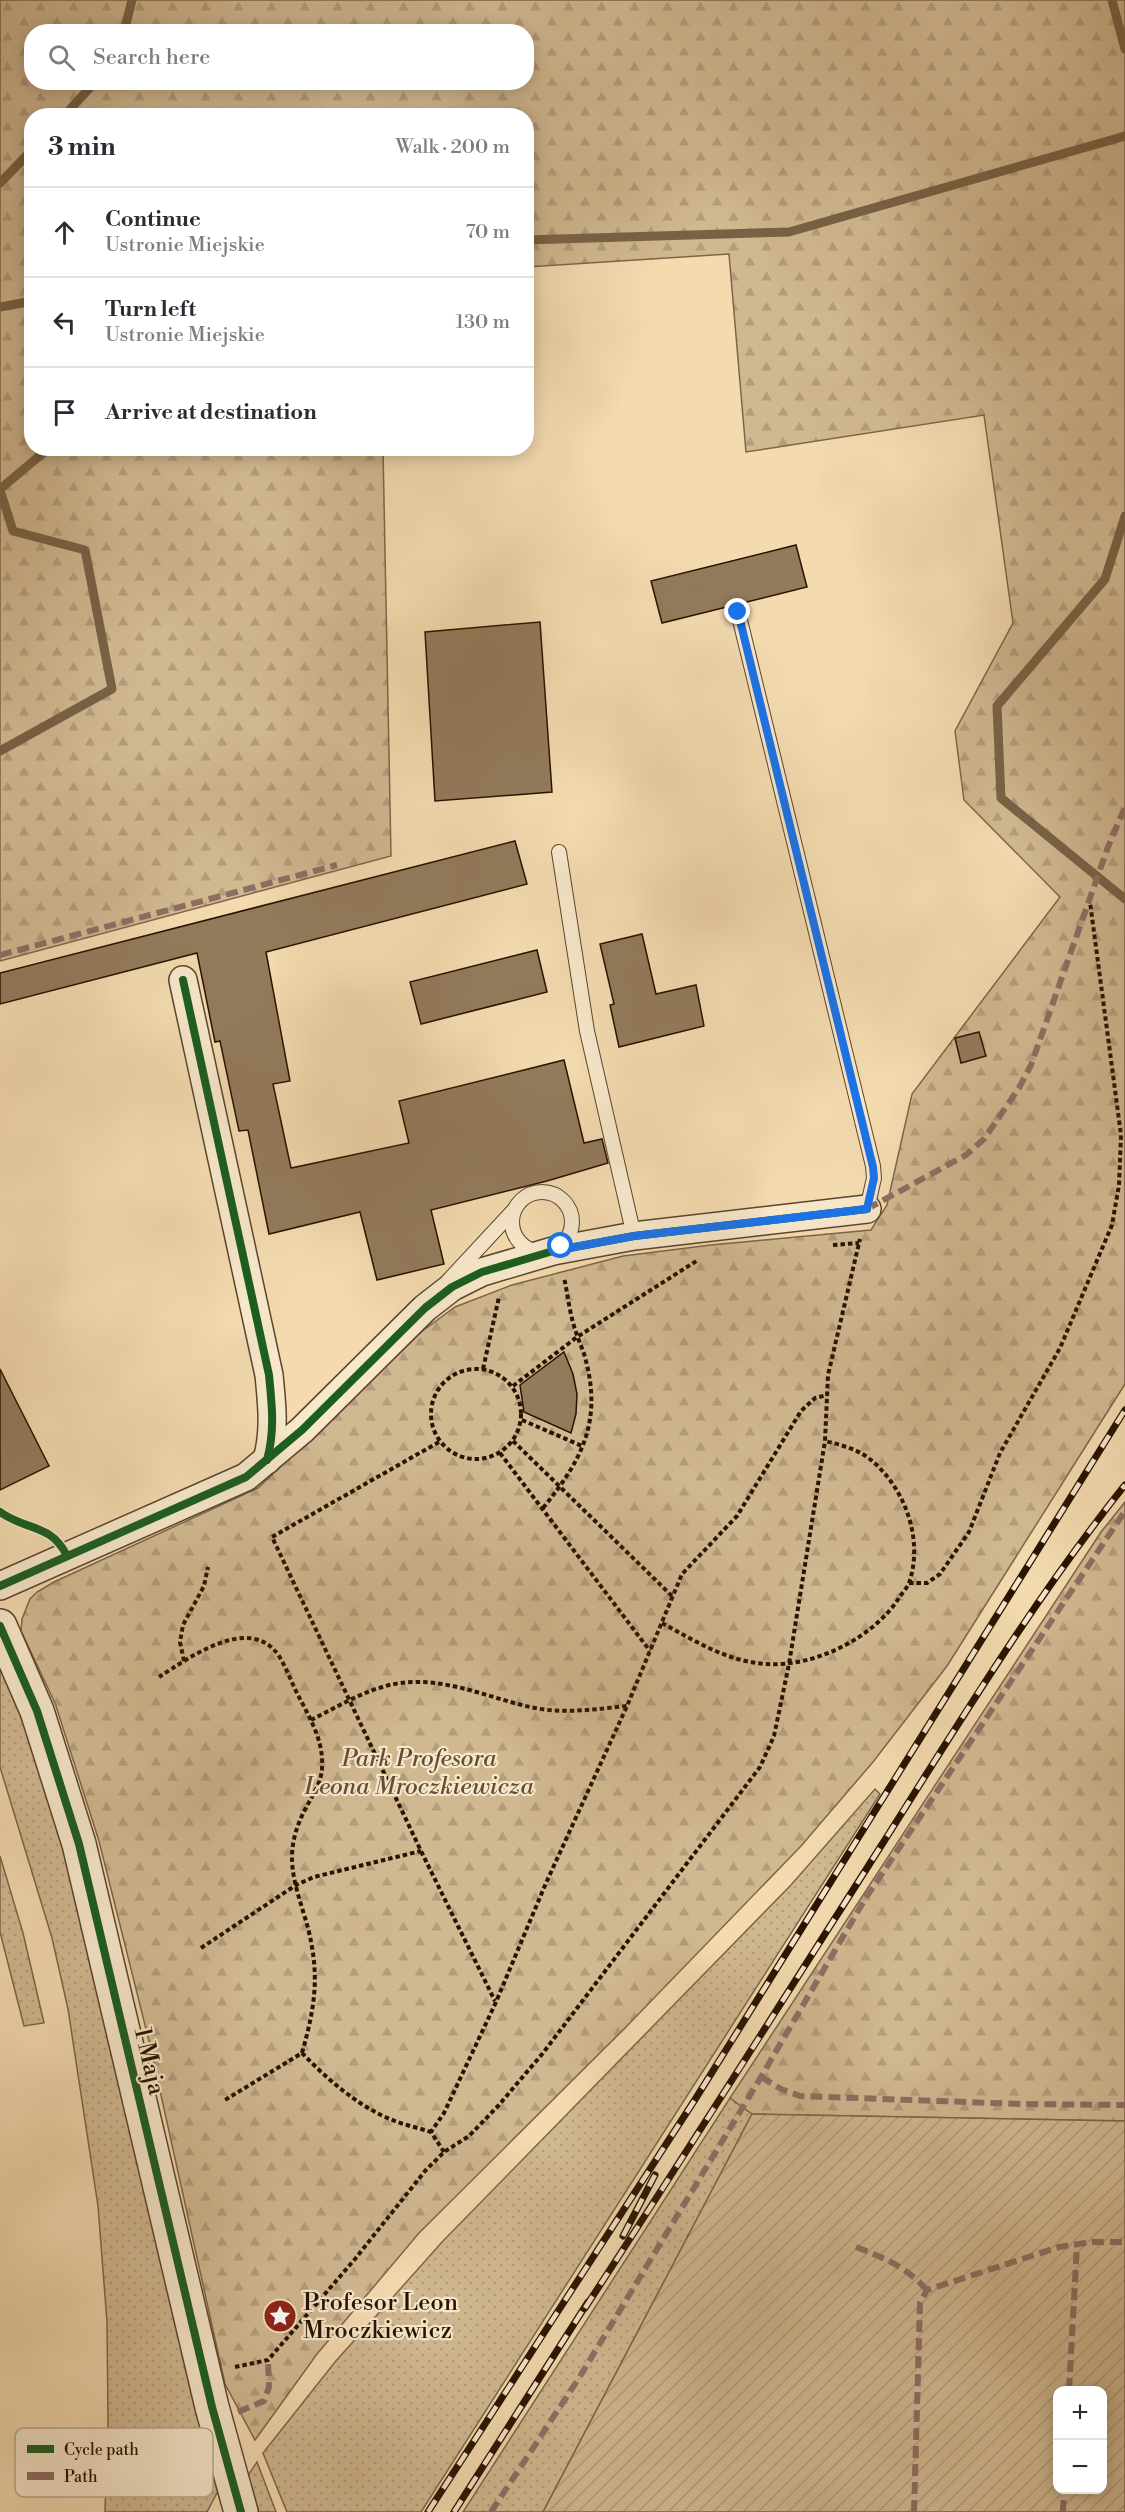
<!DOCTYPE html>
<meta charset="utf-8">
<style>
:root{--surface:#fff;--page:#f2f2f3;--text:#2b2b33;--muted:#7c7c81;--line:#e1e1e2}
body{margin:0;font-family:"Libre Bodoni",serif;background:var(--page);color:var(--text)}
.controls{position:absolute;right:18px;bottom:18px;display:grid;overflow:hidden;border-radius:12px;box-shadow:0 3px 15px #0003}
.controls button{width:54px;height:54px;display:grid;place-items:center;padding:0;border:0;border-bottom:2px solid var(--line);background:var(--surface);color:var(--text);font:30px sans-serif}
.stop{position:absolute;width:18px;height:18px;margin:-14px;border:4px solid #1a73e8;border-radius:50%;background:#fff}
.stop.end{background:#1a73e8;border-color:#fff;box-shadow:0 2px 6px #0008}
.list{margin:0;padding:0;list-style:none}
h2{display:flex;justify-content:space-between;align-items:center;height:78px;margin:0;padding:0 24px;font-size:26px}
h2 small{font-size:20px;font-weight:400;color:var(--muted)}
.list li{display:grid;grid-template-columns:39px 1fr auto;gap:18px;align-items:center;box-sizing:border-box;height:90px;padding:0 24px;border-top:2px solid var(--line)}
.list b{display:block;font-size:22px;white-space:nowrap}
.list p{margin:0;font-size:20px;white-space:nowrap;color:var(--muted)}
.list em{font-size:20px;font-style:normal;color:var(--muted)}
.icon{flex:none;width:33px;height:33px;fill:none;stroke:currentColor;stroke-width:2;stroke-linecap:round;stroke-linejoin:round}
.map{position:relative;flex:none;width:1125px;height:2512px;overflow:hidden}
.search{position:absolute;background:var(--surface);box-shadow:0 3px 15px #0003;left:24px;top:24px;width:510px;height:66px;display:flex;align-items:center;gap:15px;box-sizing:border-box;padding:0 21px;border-radius:24px;color:var(--muted);font-size:22px}
.panel{position:absolute;background:var(--surface);box-shadow:0 3px 15px #0003;left:24px;top:108px;width:510px;height:348px;border-radius:24px}
.map>svg:first-child{display:block}
.grass{fill:url(#grass-dots);stroke:#7c6648;stroke-width:1.5}
.forest{fill:url(#forest-firs);stroke:#7c6648;stroke-width:1.5;fill-rule:evenodd}
.garden{fill:url(#garden-furrows);stroke:#7c6648;stroke-width:1.5;fill-rule:evenodd}
.lines{fill:none;stroke-linecap:round;stroke-linejoin:round}
.stream{stroke:#786246;stroke-width:9}
.building{fill:#927a5b;stroke:#281300;stroke-width:1.5}
.service-casing{stroke:#5b452c;stroke-width:16}
.minor-casing{stroke:#5b452c;stroke-width:30}
.tertiary-casing{stroke:#5b452c;stroke-width:36}
.path{stroke:#281300;stroke-width:4;stroke-dasharray:4.5 3;stroke-linecap:butt}
.service{stroke:#f7e7cb;stroke-width:14}
.minor{stroke:#f7e7cb;stroke-width:27}
.tertiary{stroke:#f7e7cb;stroke-width:33}
.rail-casing{stroke:#281300;stroke-width:7}
.rail{stroke:#f7e7cb;stroke-width:4.5;stroke-dasharray:14;stroke-linecap:butt}
.quiet{stroke:#8d6e63;stroke-width:6;stroke-dasharray:12 6;stroke-linecap:butt}
.cycleway-casing{stroke:#f7e7cb;stroke-width:11}
.cycleway{stroke:#1b5e20;stroke-width:8}
.route{stroke:#1a73e8;stroke-width:8}
.labels{text-anchor:middle;stroke-width:4.5;stroke-linejoin:round;paint-order:stroke}
.park-label{font-size:24px;font-style:italic;fill:#634d33;stroke:#f7e7cb}
.street-label{font-size:24px;fill:#281300;stroke:#f7e7cb}
.poi-label{font-size:24px;fill:#281300;stroke:#f7e7cb;text-anchor:start}
.key{fill:#f7e7cb;stroke:#b9a78e;stroke-width:1.5}
.key-label{font-size:16px;fill:#281300}
</style>
<div class="map">
<svg width="1125" height="2512" viewBox="0 0 1125 2512">
<defs>
<pattern id="grass-dots" width="8" height="8" patternUnits="userSpaceOnUse" patternTransform="scale(1.5)"><rect width="8" height="8" fill="#d0b891"/><path d="M2 2h.1M6 6h.1" fill="none" stroke="#b39d7b" stroke-width="1.8" stroke-linecap="round"/></pattern>
<pattern id="forest-firs" width="22" height="20" patternUnits="userSpaceOnUse" patternTransform="scale(1.5)"><rect width="22" height="20" fill="#d0b891"/><path d="M5 1l3.5 6h-7zM16 11l3.5 6h-7z" fill="#b39d7b"/></pattern>
<pattern id="garden-furrows" width="10" height="10" patternUnits="userSpaceOnUse" patternTransform="scale(1.5)"><rect width="10" height="10" fill="#d0b891"/><path d="M-1 1l2-2M0 10L10 0M9 11l2-2" fill="none" stroke="#b39d7b"/></pattern>
</defs>
<rect width="100%" height="100%" fill="#f3daaf"/>
<filter id="stains"><feTurbulence type="fractalNoise" baseFrequency=".00333" numOctaves="4"/><feColorMatrix values="0 0 0 0 .2 0 0 0 0 .09 0 0 0 0 .02 0 0 0 .5 -.17"/></filter>
<radialGradient id="worn" r=".72"><stop offset=".6" stop-color="#630" stop-opacity="0"/><stop offset="1" stop-color="#630" stop-opacity=".3"/></radialGradient>
<g class="grass">
<path d="M0,1665L21,1716L64,1848L218,2491L207,2512H105L108,2419L107,2322L98,2206L68,2009L52,1938L0,1767Z"/>
<path d="M875,1789L880,1794L421,2512H287L263,2453L335,2362L443,2241L791,1885Z"/>
<path d="M0,1856L23,1933L44,2023L24,2026L0,1932Z"/>
<path d="M730,2098L752,2114L543,2512H463Z"/>
<path d="M257,2462L276,2512H259L247,2477Z"/>
</g>
<g class="forest">
<path d="M0,0H1125V1384L947,1666L873,1762L801,1846L625,2028L419,2233L317,2354L255,2440L225,2384L149,2041L99,1841L55,1703L21,1631L22,1619L30,1599L37,1592L54,1582L258,1488L421,1332L455,1307L512,1285L623,1256L711,1245L871,1230L887,1205L912,1094L1060,897L964,800L955,731L1013,623L984,415L746,452L729,254L527,267L526,116H32V448L383,449L391,856L0,961ZM32,32H526V82H32Z"/>
<path d="M1125,1502V2121L752,2114L730,2098L1101,1532Z"/>
</g>
<path class="garden" d="M752,2114L1125,2121V2512H543ZM1058,2390H1102V2490H1058Z"/>
<g class="lines">
<g class="stream">
<path d="M1112,0L1125,49"/>
<path d="M124,32L132,0"/>
<path d="M64,116L95,82"/>
<path d="M0,183L32,150"/>
<path d="M526,240L789,232L1125,136"/>
<path d="M29,302L32,315"/>
<path d="M0,307L32,301"/>
<path d="M0,489L49,448"/>
<path d="M0,490L13,531L85,550L112,689L0,751"/>
<path d="M1125,516L1105,579L997,706L1001,798L1125,899"/>
</g>
</g>
<g class="building">
<path d="M796,545L807,587L662,623L651,581Z"/>
<path d="M540,622L552,792L435,801L425,632Z"/>
<path d="M515,841L527,884L266,952L290,1081L273,1084L291,1168L409,1143L399,1101L564,1060L584,1143L602,1139L608,1163L547,1181L431,1210L444,1264L377,1280L360,1212L269,1234L248,1130L239,1131L220,1041L215,1042L197,953L0,1004V973Z"/>
<path d="M642,934L656,994L696,985L704,1026L619,1047L610,1005L614,1004L600,944Z"/>
<path d="M537,950L547,992L421,1024L410,982Z"/>
<path d="M979,1032L986,1056L961,1063L955,1038Z"/>
<path d="M564,1352L573,1374L577,1394L576,1414L571,1433L524,1412L520,1385Z"/>
<path d="M0,1369L49,1466L0,1490Z"/>
</g>
<g class="lines">
<g class="service-casing">
<g id="service">
<path d="M738,612L873,1166L874,1178L867,1209"/>
<path d="M559,852L587,1031L634,1236"/>
<circle cx="542" cy="1222" r="30"/>
<path d="M448,1281L514,1210"/>
</g>
</g>
<g class="minor-casing">
<g id="minor">
<path d="M183,980L269,1375C272,1405 275,1431 267,1460"/>
<path d="M0,1586L246,1477L302,1430L425,1308L452,1287L482,1272L553,1251L634,1236L867,1209"/>
</g>
</g>
<g class="tertiary-casing">
<path id="tertiary" d="M0,1626L37,1711L79,1844L212,2407L241,2512"/>
</g>
<g class="path">
<path d="M833,1245L859,1243"/>
<circle cx="476" cy="1414" r="45"/>
<path d="M483,1369L499,1297"/>
<path d="M513,1386L577,1337L698,1260"/>
<path d="M522,1420L582,1446"/>
<path d="M513,1441L673,1597"/>
<path d="M439,1442L272,1537L421,1851L495,2001"/>
<path d="M500,1453L650,1651"/>
<path d="M543,1508C581,1461 602,1423 586,1361C584,1352 580,1344 577,1335C570,1317 568,1296 564,1277"/>
<path d="M909,1583H927L940,1574L969,1532L1000,1453L1060,1348L1112,1225L1119,1185L1121,1135L1090,902"/>
<path d="M662,1623C695,1641 728,1662 767,1664C815,1667 873,1638 899,1598C902,1593 907,1588 909,1583C924,1540 905,1488 871,1460C858,1449 841,1445 825,1441"/>
<path d="M184,1661L180,1642L183,1625L204,1586L208,1567"/>
<path d="M159,1677C189,1658 250,1613 279,1656C287,1669 292,1684 299,1697C311,1720 324,1742 322,1769C321,1783 313,1794 307,1806C298,1822 292,1839 292,1858C292,1881 302,1906 308,1928C320,1976 315,2007 302,2053L225,2100"/>
<path d="M311,1720C343,1704 377,1682 414,1682C456,1681 495,1700 535,1708C565,1714 597,1709 627,1706"/>
<path d="M201,1948L296,1885L314,1877L421,1851"/>
<path d="M302,2053C328,2080 360,2108 395,2121C407,2126 420,2128 431,2132"/>
<path d="M444,2152L431,2132L444,2113L496,2002L546,1883L627,1706L682,1574L737,1516L801,1411L815,1398L827,1395"/>
<path d="M235,2367L268,2360L355,2259L425,2171L444,2152L469,2136L498,2106L543,2053L760,1767L774,1736L789,1664L825,1441L828,1375L860,1239"/>
</g>
<use href="#service" class="service"/>
<use href="#minor" class="minor"/>
<use href="#tertiary" class="tertiary"/>
<g class="rail-casing">
<g id="rail">
<path d="M623,2236L655,2175"/>
<path d="M585,2308C685,2155 783,2000 881,1846C959,1723 1034,1599 1125,1485"/>
<path d="M428,2512L696,2098L1125,1410"/>
<path d="M454,2512L588,2302"/>
</g>
</g>
<use href="#rail" class="rail"/>
<g class="quiet">
<path d="M0,955L337,865"/>
<path d="M867,1209L966,1155L984,1139L1019,1088L1031,1065L1108,847L1125,807"/>
<path d="M761,2077L781,2089L800,2096L1021,2104L1125,2105"/>
<path d="M856,2247C885,2258 906,2267 927,2290"/>
<path d="M1069,2390L1077,2245"/>
<path d="M238,2412L264,2401L269,2387L268,2360"/>
<path d="M491,2512L579,2378L761,2077L865,1899L1125,1511"/>
<path d="M914,2512L920,2303L927,2290L1059,2247L1092,2242H1125"/>
<path d="M1063,2512L1064,2490"/>
</g>
<g class="cycleway-casing">
<g id="cycleway">
<path d="M183,980L269,1375C272,1405 275,1431 267,1460"/>
<path d="M0,1512C26,1531 51,1523 67,1556"/>
<path d="M0,1586L246,1477L302,1430L425,1308L452,1287L482,1272L553,1251L634,1236L867,1209"/>
<path d="M0,1626L37,1711L79,1844L212,2407L241,2512"/>
</g>
</g>
<use href="#cycleway" class="cycleway"/>
</g>
<g class="lines">
<path class="route" d="M561,1246L553,1251L634,1236L867,1209L874,1178L873,1167L738,612"/>
</g>
<defs>
<g id="sight-disc" transform="scale(1.725)"><circle r="9.5" fill="#8f2418" stroke="#f7e7cb"/><path d="M0-6L1.8-2.2L6-1.7L2.9 1.2L3.7 5.4L0 3.3L-3.7 5.4L-2.9 1.2L-6-1.7L-1.8-2.2Z" fill="#fff"/></g>
</defs>
<g fill-rule="evenodd">
<use href="#sight-disc" x="280" y="2316"/>
</g>
<g class="labels">
<g class="park-label">
<text x="419" y="1766">Park Profesora<tspan x="419" dy="28">Leona Mroczkiewicza</tspan></text>
</g>
<g class="street-label">
<text transform="translate(150 2061) rotate(77)" y="8">1 Maja</text>
</g>
<g class="poi-label">
<text x="303" y="2310">Profesor Leon<tspan x="303" dy="28">Mroczkiewicz</tspan></text>
</g>
</g>
<rect x="15" y="2428" width="198" height="69" rx="9" class="key"/>
<rect x="27" y="2445" width="27" height="8" fill="#1b5e20"/>
<rect x="27" y="2472" width="27" height="8" fill="#8d6e63"/>
<g class="key-label">
<text x="64" y="2455">Cycle path</text>
<text x="64" y="2482">Path</text>
</g>
<rect width="100%" height="100%" filter="url(#stains)"/>
<rect width="100%" height="100%" fill="url(#worn)"/>
</svg>
<div class="controls">
<button>+</button>
<button>−</button>
</div>
<div class="stop" style="left:561px;top:1246px"></div>
<div class="stop end" style="left:738px;top:612px"></div>
<div class="search"><svg class="icon" aria-label="search" viewBox="0 0 24 24"><circle cx="10" cy="10" r="6"/><path d="M15 15l6 6"/></svg>Search here</div>
<section class="panel">
<h2>3 min<small>Walk · 200 m</small></h2>
<ul class="list">
<li><svg class="icon" aria-label="ahead" viewBox="0 0 24 24"><path d="M12 20V5M6 11l6-6 6 6"/></svg><div><b>Continue</b><p>Ustronie Miejskie</p></div><em>70 m</em></li>
<li><svg class="icon" aria-label="left" viewBox="0 0 24 24"><path d="M17 20v-9H6M10 6l-5 5 5 5"/></svg><div><b>Turn left</b><p>Ustronie Miejskie</p></div><em>130 m</em></li>
<li><svg class="icon" aria-label="arrive" viewBox="0 0 24 24"><path d="M6 21V4h12l-3 4 3 4H6"/></svg><div><b>Arrive at destination</b></div></li>
</ul>
</section>
</div>
